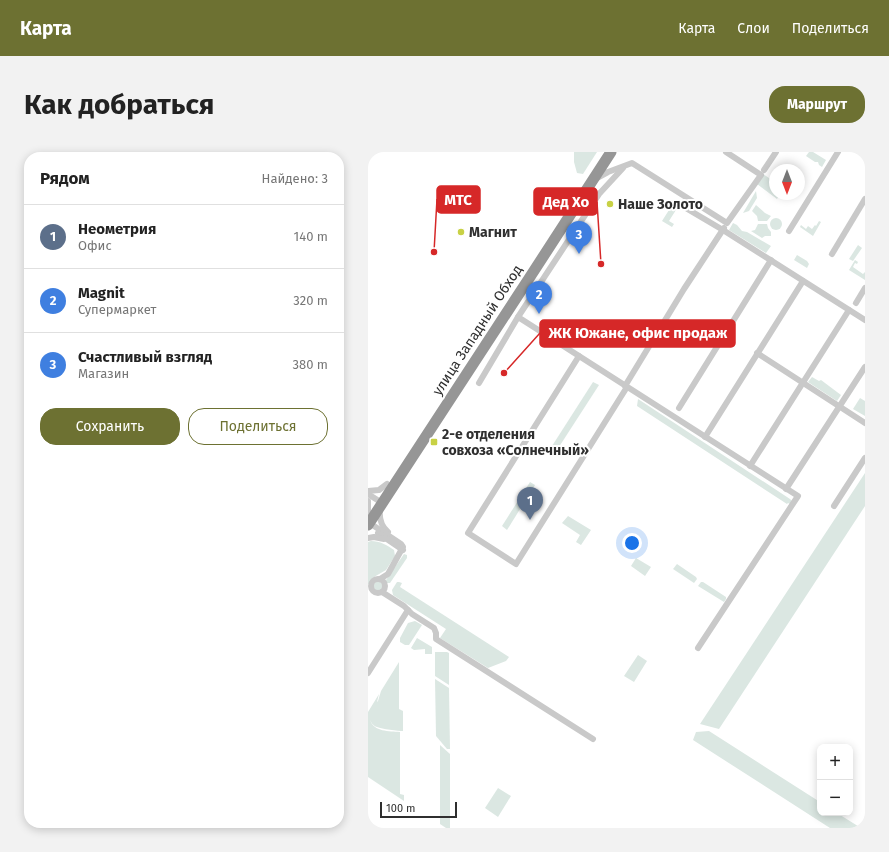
<!DOCTYPE html>
<html lang="ru">
<meta charset="utf-8">
<style>
:root{--surface:#fff;--page:#f2f2f2;--text:#222;--muted:#767676;--line:#e0e0e0;--accent:#6d7132}
body{margin:0;font-family:"Fira Sans",sans-serif;background:var(--page);color:var(--text)}
.controls{position:absolute;right:12px;bottom:12px;display:grid;overflow:hidden;border-radius:8px;box-shadow:0 2px 10px #0003}
.controls button{width:36px;height:36px;display:grid;place-items:center;padding:0;border:0;border-bottom:1px solid var(--line);background:var(--surface);color:var(--text);font:20px sans-serif}
.compass{position:absolute;left:401px;top:12px;width:36px;height:36px;border-radius:50%;background:var(--surface);box-shadow:0 2px 10px #0003;rotate:180deg}
.scale{position:absolute;left:12px;bottom:10px;width:77px;box-sizing:border-box;padding-left:4px;border:2px solid #2f2f2f;border-top:0;font-size:11px;line-height:14px;white-space:nowrap;color:#2f2f2f;-webkit-text-stroke:3px #fff;paint-order:stroke}
.you{position:absolute;left:264px;top:391px;width:14px;height:14px;margin:-10px;border:3px solid #fff;border-radius:50%;background:#1a73e8;box-shadow:0 0 0 6px #1a73e833}
.badge{display:grid;place-items:center;width:26px;height:26px;border-radius:50%;background:var(--accent);color:#fff;font-size:13px;font-weight:700}
.pin{position:absolute;translate:-50% -33px;filter:drop-shadow(0 1px 2px #0008)}
.pin::after{content:'';position:absolute;top:21px;width:14px;height:12px;background:inherit;clip-path:polygon(0 0,100% 0,50% 100%)}
.list{margin:0;padding:0;list-style:none}
h2{display:flex;justify-content:space-between;align-items:center;height:52px;margin:0;padding:0 16px;font-size:17px}
h2 small{font-size:13px;font-weight:400;color:var(--muted)}
.list li{display:grid;grid-template-columns:26px 1fr auto;gap:12px;align-items:center;box-sizing:border-box;height:64px;padding:0 16px;border-top:1px solid var(--line)}
.list b{display:block;font-size:15px;white-space:nowrap}
.list p{margin:0;font-size:13px;white-space:nowrap;color:var(--muted)}
.list em{font-size:13px;font-style:normal;color:var(--muted)}
.actions{display:flex;gap:8px;padding:12px 16px}
.actions a{flex:1;padding:9px 0;border:1px solid var(--accent);border-radius:16px;text-align:center;font-size:14px;color:var(--accent)}
.actions .main{background:var(--accent);color:#fff}
.map{position:relative;flex:none;width:497px;height:676px;overflow:hidden;border-radius:16px}
header{display:flex;align-items:center;gap:24px;box-sizing:border-box;height:56px;padding:0 20px;background:var(--accent);color:#fff}
header strong{font-size:19px}
nav{display:flex;gap:22px;margin-inline-start:auto;font-size:14px}
.intro{display:flex;align-items:center;justify-content:space-between;box-sizing:border-box;height:96px;padding:0 24px}
h1{margin:0;font-size:28px}
.button{padding:10px 18px;border-radius:16px;background:var(--accent);color:#fff;font-size:14px;font-weight:700}
main{display:flex;gap:24px;padding:0 24px}
aside{flex:1;background:var(--surface);border-radius:16px;box-shadow:0 2px 10px #0003}
.map>svg:first-child{display:block}
.green{fill:#dbe7e2}
.lines{fill:none;stroke-linecap:round;stroke-linejoin:round}
.street{stroke:#c9c9c9;stroke-width:6}
.highway{stroke:#969696;stroke-width:11}
.poi-dot{fill:#c8d145;stroke:#fff;stroke-width:1.5}
.labels{text-anchor:middle;stroke-width:4;stroke-linejoin:round;paint-order:stroke}
.poi-label{font-size:14px;font-weight:bold;fill:#2f2f2f;stroke:#fff;text-anchor:start}
.street-label{font-size:14px;fill:#2f2f2f;stroke:#fff}
.leader{fill:none;stroke:#d62828;stroke-width:1.5}
.callout-dot{fill:#d62828;stroke:#fff;stroke-width:1.5}
.callout{fill:#d62828;stroke:#d62828;stroke-width:1.5}
.callout-label{font-size:15px;text-anchor:middle;font-weight:bold;fill:#fff}
</style>
<header>
<strong>Карта</strong>
<nav><a>Карта</a><a>Слои</a><a>Поделиться</a></nav>
</header>
<div class="intro"><h1>Как добраться</h1><a class="button">Маршрут</a></div>
<main>
<aside>
<h2>Рядом<small>Найдено: 3</small></h2>
<ul class="list">
<li><span class="badge" style="background:#5c6f8a">1</span><div><b>Неометрия</b><p>Офис</p></div><em>140 m</em></li>
<li><span class="badge" style="background:#3f7fe0">2</span><div><b>Magnit</b><p>Супермаркет</p></div><em>320 m</em></li>
<li><span class="badge" style="background:#3f7fe0">3</span><div><b>Счастливый взгляд</b><p>Магазин</p></div><em>380 m</em></li>
</ul>
<div class="actions"><a class="main">Сохранить</a><a>Поделиться</a></div>
</aside>
<div class="map">
<svg width="497" height="676" viewBox="0 0 497 676">
<rect width="100%" height="100%" fill="#fff"/>
<g class="green">
<path d="M206,0H229L215,22L209,21L206,10Z"/>
<path d="M441,0H445L458,8L454,15L451,13L450,10H447L438,4Z"/>
<path d="M395,22L407,30V42H412L409,47L389,32Z"/>
<path d="M388,39L389,46L381,59L375,61Z"/>
<path d="M308,47L313,50L301,69L306,72L304,75L294,69Z"/>
<path d="M388,53L397,61L403,64L399,69H390L389,64L384,59Z"/>
<circle cx="408" cy="72" r="6"/>
<path d="M451,69L453,70L445,84L432,75L433,73L438,77L440,74L444,77L447,73L448,74Z"/>
<path d="M365,71L369,73L374,79L379,80L403,94L398,101L361,78Z"/>
<path d="M390,72H399L400,76L403,80V84H397L394,86L383,79L387,78Z"/>
<path d="M490,93L494,96L485,109L481,107Z"/>
<path d="M429,103L439,109L441,112L439,116L426,108Z"/>
<path d="M487,108L490,110L489,112L487,111L485,115L495,122L497,120V128L481,118Z"/>
<path d="M444,225L451,229L453,228L473,243L469,249L440,230Z"/>
<path d="M225,230L231,233L189,298L184,294Z"/>
<path d="M492,246L497,249V264L485,257Z"/>
<path d="M270,247L422,347L424,349L422,352L420,351L419,352L269,254Z"/>
<path d="M497,321V354L351,577L332,572Z"/>
<path d="M162,330L167,333L139,378L134,374Z"/>
<path d="M200,364L223,378L213,393L208,390L212,383L194,371Z"/>
<path d="M3,389C12,389 19,393 26,398L27,404L18,418L6,425L0,433V390Z"/>
<path d="M36,402L39,403V406L22,431H18V428Z"/>
<path d="M268,406L283,415L277,424L263,414Z"/>
<path d="M309,412L328,425L329,427L326,431L305,417Z"/>
<circle cx="10" cy="434" r="4.5"/>
<path d="M29,430H31L34,431L32,435L141,505L138,509L120,516L72,486L78,477L25,443L24,438Z"/>
<path d="M333,430H335L358,445V447L356,450L330,434Z"/>
<path d="M47,469L54,473L41,493H37L32,490V486L40,471Z"/>
<path d="M49,486L64,495V502H57V497L46,498L43,496Z"/>
<path d="M67,500H79L81,501V533L67,524Z"/>
<path d="M270,503L279,509L266,530L256,524Z"/>
<path d="M31,510V557L35,559V579C30,579 14,577 9,575C5,574 3,570 2,568C6,580 21,579 32,580V642L36,643V649L0,625V560L11,542L9,550L10,549L13,539Z"/>
<path d="M67,527L81,536L82,597H79L68,584Z"/>
<path d="M341,579L452,650V661H469L493,676H462L325,588L328,580Z"/>
<path d="M72,593L82,602V676H78L72,672Z"/>
<path d="M130,636L143,644L130,665L117,656Z"/>
</g>
<g class="lines">
<g class="street">
<path d="M396,18L408,0"/>
<path d="M229,26L240,20L264,11L359,71L393,23L358,0"/>
<path d="M316,55L355,78L497,168"/>
<path d="M421,79L470,0"/>
<path d="M464,102L497,47"/>
<path d="M488,151L497,136"/>
<path d="M150,165L430,344L330,496"/>
<path d="M389,201L497,271"/>
<path d="M211,204L100,381L148,412L259,235"/>
<path d="M111,231L150,165L231,42L255,16"/>
<path d="M257,234L316,137L356,76"/>
<path d="M311,256L403,108"/>
<path d="M337,285L435,129"/>
<path d="M382,314L481,158"/>
<path d="M418,337L497,215"/>
<path d="M0,339L11,338L19,332"/>
<path d="M0,342L14,351"/>
<path d="M0,349V361"/>
<path d="M466,354L497,306"/>
<path d="M12,358C11,367 13,374 20,380"/>
<path d="M0,370L33,392L35,395L20,422L12,427"/>
<path d="M10,381L35,398"/>
<path d="M0,386L6,385L16,387"/>
<circle cx="10" cy="434" r="7"/>
<path d="M14,440L36,454L44,462L66,476L68,481V487L225,587"/>
<path d="M0,521L40,458"/>
</g>
<path class="highway" d="M0,373L160,128L243,0"/>
</g>
<g class="poi-dot">
<circle cx="242" cy="52" r="4"/>
<circle cx="93" cy="80" r="4"/>
<rect x="62" y="286" width="8" height="8" rx="2"/>
</g>
<g class="labels">
<g class="poi-label">
<text x="250" y="57">Наше Золото</text>
<text x="101" y="85">Магнит</text>
<text x="74" y="287">2-е отделения<tspan x="74" dy="16">совхоза «Солнечный»</tspan></text>
</g>
<g class="street-label">
<text transform="translate(109 178) rotate(-57)" y="5">улица Западный Обход</text>
</g>
</g>
<path class="leader" d="M66 100L69 47M233 112L229 50M136 221L172 181"/>
<g class="callout-dot">
<circle cx="66" cy="100" r="4"/>
<circle cx="233" cy="112" r="4"/>
<circle cx="136" cy="221" r="4"/>
</g>
<g class="callout">
<rect x="69" y="34" width="43" height="27" rx="4"/>
<rect x="166" y="36" width="63" height="27" rx="4"/>
<rect x="172" y="168" width="195" height="27" rx="4"/>
</g>
<g class="callout-label">
<text x="90" y="53">МТС</text>
<text x="198" y="55">Дед Хо</text>
<text x="270" y="186">ЖК Южане, офис продаж</text>
</g>
</svg>
<div class="controls">
<button>+</button>
<button>−</button>
</div>
<svg class="compass" viewBox="-18 -18 36 36"><path d="M0-13l5 13h-10z" fill="#e53935"/><path d="M0 13l5-13h-10z" fill="#767676"/></svg>
<div class="scale">100 m</div>
<div class="you"></div>
<div class="pin badge" style="left:162px;top:368px;background:#5c6f8a">1</div>
<div class="pin badge" style="left:171px;top:162px;background:#3f7fe0">2</div>
<div class="pin badge" style="left:211px;top:102px;background:#3f7fe0">3</div>
</div>
</main>
